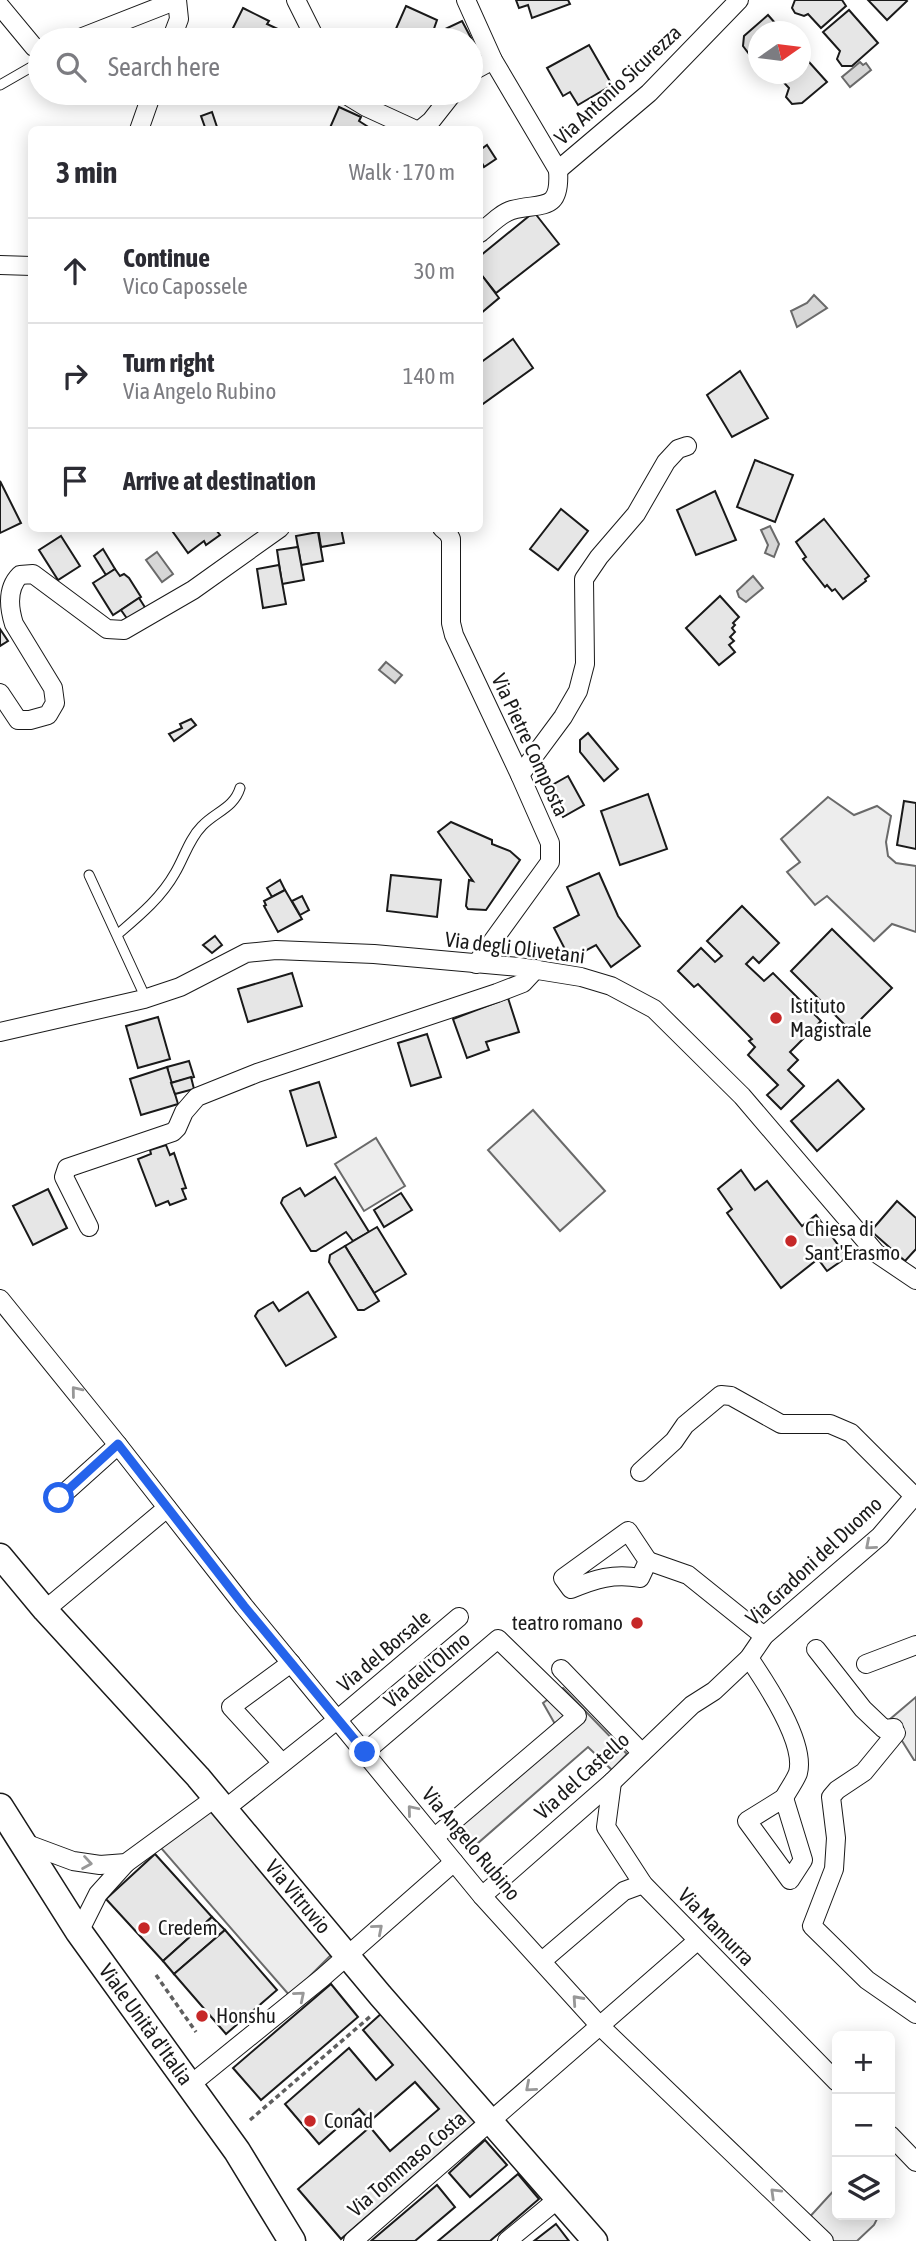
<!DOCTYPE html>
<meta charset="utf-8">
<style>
:root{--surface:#fff;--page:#f7f7f7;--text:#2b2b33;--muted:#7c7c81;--line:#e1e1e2}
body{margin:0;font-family:"Asap Condensed",sans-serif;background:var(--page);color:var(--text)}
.controls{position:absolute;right:21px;bottom:21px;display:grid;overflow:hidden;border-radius:10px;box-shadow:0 4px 18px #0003}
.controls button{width:63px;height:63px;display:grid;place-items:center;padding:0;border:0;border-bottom:2px solid var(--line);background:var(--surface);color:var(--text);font:35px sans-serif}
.compass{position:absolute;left:748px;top:21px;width:63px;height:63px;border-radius:50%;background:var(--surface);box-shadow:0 4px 18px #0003;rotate:76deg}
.stop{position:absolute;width:21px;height:21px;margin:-16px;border:5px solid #2563eb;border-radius:50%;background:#fff}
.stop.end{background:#2563eb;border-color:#fff;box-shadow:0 2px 7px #0008}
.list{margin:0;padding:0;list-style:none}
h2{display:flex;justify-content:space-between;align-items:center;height:91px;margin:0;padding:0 28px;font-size:30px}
h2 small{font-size:23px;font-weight:400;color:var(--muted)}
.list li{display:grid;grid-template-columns:46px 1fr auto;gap:21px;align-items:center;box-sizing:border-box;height:105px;padding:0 28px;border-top:2px solid var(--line)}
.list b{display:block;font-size:26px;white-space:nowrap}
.list p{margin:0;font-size:23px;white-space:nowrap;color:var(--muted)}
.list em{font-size:23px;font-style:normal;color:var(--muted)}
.icon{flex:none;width:38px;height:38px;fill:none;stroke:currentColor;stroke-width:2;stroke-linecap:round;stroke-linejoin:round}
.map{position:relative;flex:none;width:916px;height:2241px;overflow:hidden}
.search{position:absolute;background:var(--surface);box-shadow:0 4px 18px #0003;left:28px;top:28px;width:455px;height:77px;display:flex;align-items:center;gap:18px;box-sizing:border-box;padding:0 24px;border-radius:38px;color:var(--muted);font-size:26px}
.panel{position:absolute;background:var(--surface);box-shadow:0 4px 18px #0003;left:28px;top:126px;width:455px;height:406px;border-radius:10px}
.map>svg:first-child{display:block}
.built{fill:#ededed;stroke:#6a6a6a;stroke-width:2}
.water{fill:#d7d7d7;stroke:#6a6a6a;stroke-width:2}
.building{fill:#e6e6e6;stroke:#1a1a1a;stroke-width:2}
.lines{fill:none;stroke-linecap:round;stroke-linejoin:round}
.lane-casing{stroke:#1a1a1a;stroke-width:11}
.street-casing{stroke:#1a1a1a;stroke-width:20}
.secondary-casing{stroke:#1a1a1a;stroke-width:27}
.primary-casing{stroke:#1a1a1a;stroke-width:29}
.path{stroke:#5f5f5f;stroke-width:3.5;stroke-dasharray:5 3.5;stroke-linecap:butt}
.lane{stroke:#fff;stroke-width:9}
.street{stroke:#fff;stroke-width:18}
.secondary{stroke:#fff;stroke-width:24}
.primary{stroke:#fff;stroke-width:26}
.oneway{stroke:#989898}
.route{stroke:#2563eb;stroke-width:9}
.poi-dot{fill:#c62828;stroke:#fff;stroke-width:2.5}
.labels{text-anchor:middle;stroke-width:5;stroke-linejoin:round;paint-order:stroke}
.street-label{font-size:21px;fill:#1a1a1a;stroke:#fff}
.poi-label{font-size:21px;fill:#1a1a1a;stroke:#fff;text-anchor:start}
</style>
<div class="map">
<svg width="916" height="2241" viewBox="0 0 916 2241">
<rect width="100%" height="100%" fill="#fff"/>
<g class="built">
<path d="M828,797L854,815L877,806L891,816L886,842L888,856L896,863L916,866V932L892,924L874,941L827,896L815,905L787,872L800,862L781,839Z"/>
<path d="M533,1110L605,1191L560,1231L488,1150Z"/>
<path d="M376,1138L405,1186L364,1211L335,1164Z"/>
<path d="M563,1688L627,1754L612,1770L588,1747L470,1850L443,1821L555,1724L543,1703Z"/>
<path d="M916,1697V1760H914L889,1720Z"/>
<path d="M212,1807L334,1952L290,1996L161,1848Z"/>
<path d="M837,2187V2215H879L874,2225L857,2241H824L805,2222Z"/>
</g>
<g class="water">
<path d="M860,62L863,65L866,63L871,70L850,87L842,77Z"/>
<path d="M814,295L827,308L797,327L791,311L807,303Z"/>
<path d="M770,526L779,544L774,557L765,553L768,545L761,530Z"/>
<path d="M157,552L173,574L162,582L146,560Z"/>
<path d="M753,576L763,588L746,602L739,597L737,591Z"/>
<path d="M386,662L402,675L395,683L379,670Z"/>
</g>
<g class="building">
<path d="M516,0H568L570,4L532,18L528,5L519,8Z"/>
<path d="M795,0H842L846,6L821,28L808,14L804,16L795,13L792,8Z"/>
<path d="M868,0H906L907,1L887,20Z"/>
<path d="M406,6L437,20L430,40H391Z"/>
<path d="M243,8L269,21L267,24L280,30L275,40H227Z"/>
<path d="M849,10L878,43L852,66H842L837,59L840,51L823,32Z"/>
<path d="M768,15L783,32H758V52L749,54L743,46L744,36Z"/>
<path d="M462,21L479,53L471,59V40H446L441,31Z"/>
<path d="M589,45L612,85L578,105L570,92L563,96L547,68Z"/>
<path d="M800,52L827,82L802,103L792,104L786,97L789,88L776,74H800Z"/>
<path d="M339,107L361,117L359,121L373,130H329Z"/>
<path d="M212,112L218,130H206L201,116Z"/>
<path d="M487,145L496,159L484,167L480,159V150Z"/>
<path d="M534,212L559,244L496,293L480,273V256Z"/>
<path d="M480,273L499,298L480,314Z"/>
<path d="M513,339L533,368L480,406V363Z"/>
<path d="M740,371L768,418L732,437L707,395Z"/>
<path d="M755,460L793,475L775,522L737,507Z"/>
<path d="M0,481L21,523L0,533Z"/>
<path d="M715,491L736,540L696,555L677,510Z"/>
<path d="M561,509L588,531L558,570L530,549Z"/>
<path d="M824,519L869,576L865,579L866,581L843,599L835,589L832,591L827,585L825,587L803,559L806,557L796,542Z"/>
<path d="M177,528H220L217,531L220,535L206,545L204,541L188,553L173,532Z"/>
<path d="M318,528H341L344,543L321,547Z"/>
<path d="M318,532L323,561L301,565L296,536Z"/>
<path d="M61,536L80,566L58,580L39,550Z"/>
<path d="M298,547L304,580L282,584L277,550Z"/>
<path d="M103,549L115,569L106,575L94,556Z"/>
<path d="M279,565L286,604L263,608L257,569Z"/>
<path d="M115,569L120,576L124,574L129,578L141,597L113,615L93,583Z"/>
<path d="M720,596L739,617L733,623L735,625L732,628L735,632L730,637L734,641L729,645L735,652L719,665L686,628Z"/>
<path d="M139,598L146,609L128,620L121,610Z"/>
<path d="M0,629L8,641L0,646Z"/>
<path d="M191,719L196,725L174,741L169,734L182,728L180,724Z"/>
<path d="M588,733L618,769L604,781L580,752V740Z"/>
<path d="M568,776L584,805L563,817L547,788Z"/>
<path d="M648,794L667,849L620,865L601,811Z"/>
<path d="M904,801L916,803V849L897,845Z"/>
<path d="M451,822L492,840V844L510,851L520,860L486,910L468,909L466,906L469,880L473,881L438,832Z"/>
<path d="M599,873L618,916L640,946L611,967L596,945L570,959L554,928L579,915L567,887Z"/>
<path d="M391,875L441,880L437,917L387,911Z"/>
<path d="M280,880L285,890L272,897L267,888Z"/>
<path d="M285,890L302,919L278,932L264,906L266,905L264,901Z"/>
<path d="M302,896L309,910L300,915L292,901Z"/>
<path d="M742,906L779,943L759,963L753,957L746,964L764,981L773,973L821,1021L790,1052L798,1060L788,1070L804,1086L781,1109L767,1095L778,1085L748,1055L755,1047L749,1041L752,1039L698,984L694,987L678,971L701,948L715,962L722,956L707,941Z"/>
<path d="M832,929L892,988L850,1030L791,971Z"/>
<path d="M215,936L222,945L212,953L203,945Z"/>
<path d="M292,973L302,1006L248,1022L238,989Z"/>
<path d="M508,998L519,1032L486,1042L489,1050L467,1058L453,1019Z"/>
<path d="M158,1017L170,1059L138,1068L126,1026Z"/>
<path d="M427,1034L441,1077L411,1086L398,1043Z"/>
<path d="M189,1061L194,1077L171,1083L167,1067Z"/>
<path d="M167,1067L178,1104L141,1115L130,1079Z"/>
<path d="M191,1077L194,1089L175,1094L171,1083Z"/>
<path d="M838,1080L864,1109L817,1151L791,1121Z"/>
<path d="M319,1082L336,1137L307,1146L290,1091Z"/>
<path d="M166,1145L170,1155L174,1153L186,1188L182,1189L186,1199L170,1205L168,1201L156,1206L138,1159L151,1154L150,1150Z"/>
<path d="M741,1170L755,1190L767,1181L802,1226L816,1215L847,1257L827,1271L818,1259L781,1288L727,1213L732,1209L718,1189Z"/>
<path d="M335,1177L369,1232L353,1241L346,1232L316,1251H311L281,1203L283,1198L300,1188L305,1196Z"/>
<path d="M48,1189L67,1228L33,1245L13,1206Z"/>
<path d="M401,1193L412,1210L384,1227L374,1210Z"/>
<path d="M897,1201L916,1218V1249L905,1261L871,1231Z"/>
<path d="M377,1227L406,1274L374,1293L345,1246Z"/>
<path d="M345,1246L379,1301L364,1310H358L329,1262L330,1255Z"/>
<path d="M308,1292L336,1337L286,1366L255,1316L258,1311L273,1302L279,1311Z"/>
<path d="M155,1854L212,1917L163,1961L106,1899Z"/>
<path d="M212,1917L225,1930L174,1974L163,1961Z"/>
<path d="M225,1930L277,1990L226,2034L174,1974Z"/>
<path d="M331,1984L358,2017L261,2100L233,2068Z"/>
<path d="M383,2012L477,2121L341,2239L298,2189L370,2127L390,2151L439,2109L415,2082L370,2121L359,2109L319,2144L285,2104L349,2048L376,2080L393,2065L363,2030Z"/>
<path d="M485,2140L507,2165L470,2197L449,2173Z"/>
<path d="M518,2174L539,2199L490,2241H438Z"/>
<path d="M437,2185L455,2207L415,2241H371Z"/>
<path d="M556,2224L569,2241H534Z"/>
</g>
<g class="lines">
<g class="lane-casing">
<g id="lane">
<path d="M0,85L40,62"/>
<path d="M89,875L142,990L144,999"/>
<path d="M118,934C139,916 161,898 175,873C184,858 189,839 202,826C215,812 234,808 240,788"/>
</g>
</g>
<g class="street-casing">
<g id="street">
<path d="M296,0L316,40"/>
<path d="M466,0L493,60L558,170L649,93L739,0"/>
<path d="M0,6L34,47L40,50"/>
<path d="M75,40L177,0"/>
<path d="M171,40L179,19L177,0"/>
<path d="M471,72L493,60"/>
<path d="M343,93L366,107L416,130"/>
<path d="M139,130L152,93"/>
<path d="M420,130L431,121L453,93"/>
<path d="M480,233C489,226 501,213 512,210C542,202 561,213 558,170"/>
<path d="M0,265L32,266"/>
<path d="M442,528L448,533L451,539V623L454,635L520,775L550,843V862L476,964"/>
<path d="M0,693L18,720H30L48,715L55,703L53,688L14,624C9,608 7,588 20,575L33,574L107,629L124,630L193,590L280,528"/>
<path d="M520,775L563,717L578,691L585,664L584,579L599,557L636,514L666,462L678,449L687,446"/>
<path d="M0,1032L144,999L180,987L246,953L276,950L374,954L519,967L581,977L611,986L654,1009L742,1096L876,1253L916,1280"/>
<path d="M89,1227L64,1177L67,1168L173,1132L177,1128L184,1112L197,1097L257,1073L497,993L523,983L536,969"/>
<path d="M0,1299L118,1445L244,1606L482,1896L600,2026L824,2241"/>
<path d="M640,1472L674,1441L685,1425L721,1395L731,1396L781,1424H830L851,1433L914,1496"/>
<path d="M59,1498L118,1445"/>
<path d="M628,1531L648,1561L640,1578C614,1573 595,1579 571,1589L563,1578Z"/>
<path d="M648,1561L688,1575L764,1636"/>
<path d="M45,1610L167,1508"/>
<path d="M816,1649L863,1709L884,1729L894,1728"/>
<path d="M749,1658C766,1683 806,1743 798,1773C795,1781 788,1790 784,1798"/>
<path d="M866,1664L916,1645"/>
<path d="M561,1669L642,1753"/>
<path d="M896,1733L864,1772L837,1790L831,1797L836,1838L834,1869L812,1926L867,1980L916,2014"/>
<path d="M365,1752L498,1639L577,1716L435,1837"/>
<path d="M282,1763L231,1707L291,1663"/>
<path d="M612,1782L606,1827L643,1884L837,2082"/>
<path d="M784,1798L803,1860L790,1880L747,1821Z"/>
<path d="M225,1809L337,1720L459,1617"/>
<path d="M22,1842L73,1861L100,1865L126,1863L215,1798"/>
<path d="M482,1896L612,1782L692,1705L714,1691L749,1658L764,1636L880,1536L916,1494"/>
<path d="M79,1932L98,1894L126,1863"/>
<path d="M542,1961L624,1891L643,1884"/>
<path d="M190,2085L322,1978L454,1862"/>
<path d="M890,2135L916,2162"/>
<path d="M353,2241L697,1941"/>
<path d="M507,2241L558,2199"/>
</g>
</g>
<g class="secondary-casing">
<g id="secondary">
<path id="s1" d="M0,1556L45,1610L198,1777L380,1995L595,2241"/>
</g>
</g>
<g class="primary-casing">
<g id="primary">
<path id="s2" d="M0,1807L79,1932L237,2151L292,2241"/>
</g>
</g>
<g class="path">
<path d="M156,1975L196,2032"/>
<path d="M250,2120L372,2015"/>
</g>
<use href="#lane" class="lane"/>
<use href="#street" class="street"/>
<use href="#secondary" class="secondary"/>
<use href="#primary" class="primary"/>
</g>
<defs><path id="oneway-chevron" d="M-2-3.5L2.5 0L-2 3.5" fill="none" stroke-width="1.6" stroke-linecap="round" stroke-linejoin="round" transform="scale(1.75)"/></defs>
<g class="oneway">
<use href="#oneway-chevron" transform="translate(76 1391) rotate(-129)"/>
<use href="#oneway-chevron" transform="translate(870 1545) rotate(139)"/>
<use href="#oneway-chevron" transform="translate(412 1810) rotate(-130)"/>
<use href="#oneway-chevron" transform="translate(87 1863) rotate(9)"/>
<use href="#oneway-chevron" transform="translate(378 1929) rotate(-41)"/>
<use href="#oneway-chevron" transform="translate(300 1996) rotate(-40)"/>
<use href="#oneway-chevron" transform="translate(577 2000) rotate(-132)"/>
<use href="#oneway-chevron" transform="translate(530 2087) rotate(139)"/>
<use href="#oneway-chevron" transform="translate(775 2193) rotate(-136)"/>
</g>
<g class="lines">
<path class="route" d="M59,1498L118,1444L244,1606L365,1752"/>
</g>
<g class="poi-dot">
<circle cx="776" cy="1018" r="7"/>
<circle cx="791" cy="1241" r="7"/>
<circle cx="637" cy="1623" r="7"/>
<circle cx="144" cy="1928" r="7"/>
<circle cx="202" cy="2016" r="7"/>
<circle cx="310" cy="2121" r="7"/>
</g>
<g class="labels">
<g class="street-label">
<text transform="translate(618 85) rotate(-43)" y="7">Via Antonio Sicurezza</text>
<text transform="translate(530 745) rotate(65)" y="7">Via Pietre Composta</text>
<text transform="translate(515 948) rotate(7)" y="7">Via degli Olivetani</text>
<text transform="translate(814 1561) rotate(-43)" y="7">Via Gradoni del Duomo</text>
<text transform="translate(384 1651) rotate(-40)" y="7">Via del Borsale</text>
<text transform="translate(427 1670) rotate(-40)" y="7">Via dell'Olmo</text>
<text transform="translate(582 1776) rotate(-42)" y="7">Via del Castello</text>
<text transform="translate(471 1844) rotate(50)" y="7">Via Angelo Rubino</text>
<text dy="7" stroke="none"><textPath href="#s1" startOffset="453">Via Vitruvio</textPath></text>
<text transform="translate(716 1927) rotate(46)" y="7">Via Mamurra</text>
<text dy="7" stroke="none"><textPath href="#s2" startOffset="262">Viale Unità d'Italia</textPath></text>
<text transform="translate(407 2164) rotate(-41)" y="7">Via Tommaso Costa</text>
</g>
<g class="poi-label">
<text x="790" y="1013">Istituto<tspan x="790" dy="24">Magistrale</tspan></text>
<text x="805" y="1236">Chiesa di<tspan x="805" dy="24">Sant'Erasmo</tspan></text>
<text x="623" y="1630" text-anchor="end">teatro romano</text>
<text x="158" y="1935">Credem</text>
<text x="216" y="2023">Honshu</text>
<text x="324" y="2128">Conad</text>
</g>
</g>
</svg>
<div class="controls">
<button>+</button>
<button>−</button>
<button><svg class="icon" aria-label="layers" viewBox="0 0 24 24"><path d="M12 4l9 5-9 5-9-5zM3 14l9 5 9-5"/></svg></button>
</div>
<svg class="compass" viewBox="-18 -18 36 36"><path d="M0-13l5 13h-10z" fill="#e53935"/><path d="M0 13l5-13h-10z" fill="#7c7c81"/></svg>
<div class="stop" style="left:59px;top:1498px"></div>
<div class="stop end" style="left:365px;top:1752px"></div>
<div class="search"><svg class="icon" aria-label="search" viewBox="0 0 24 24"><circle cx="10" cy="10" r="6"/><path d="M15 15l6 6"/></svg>Search here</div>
<section class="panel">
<h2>3 min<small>Walk · 170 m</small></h2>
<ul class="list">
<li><svg class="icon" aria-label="ahead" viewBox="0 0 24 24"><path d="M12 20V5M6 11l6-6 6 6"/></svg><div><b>Continue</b><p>Vico Capossele</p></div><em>30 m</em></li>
<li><svg class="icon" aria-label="right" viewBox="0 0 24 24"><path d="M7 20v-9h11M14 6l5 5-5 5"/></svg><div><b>Turn right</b><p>Via Angelo Rubino</p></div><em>140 m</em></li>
<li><svg class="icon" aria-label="arrive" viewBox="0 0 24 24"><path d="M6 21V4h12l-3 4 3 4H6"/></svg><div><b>Arrive at destination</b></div></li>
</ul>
</section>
</div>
